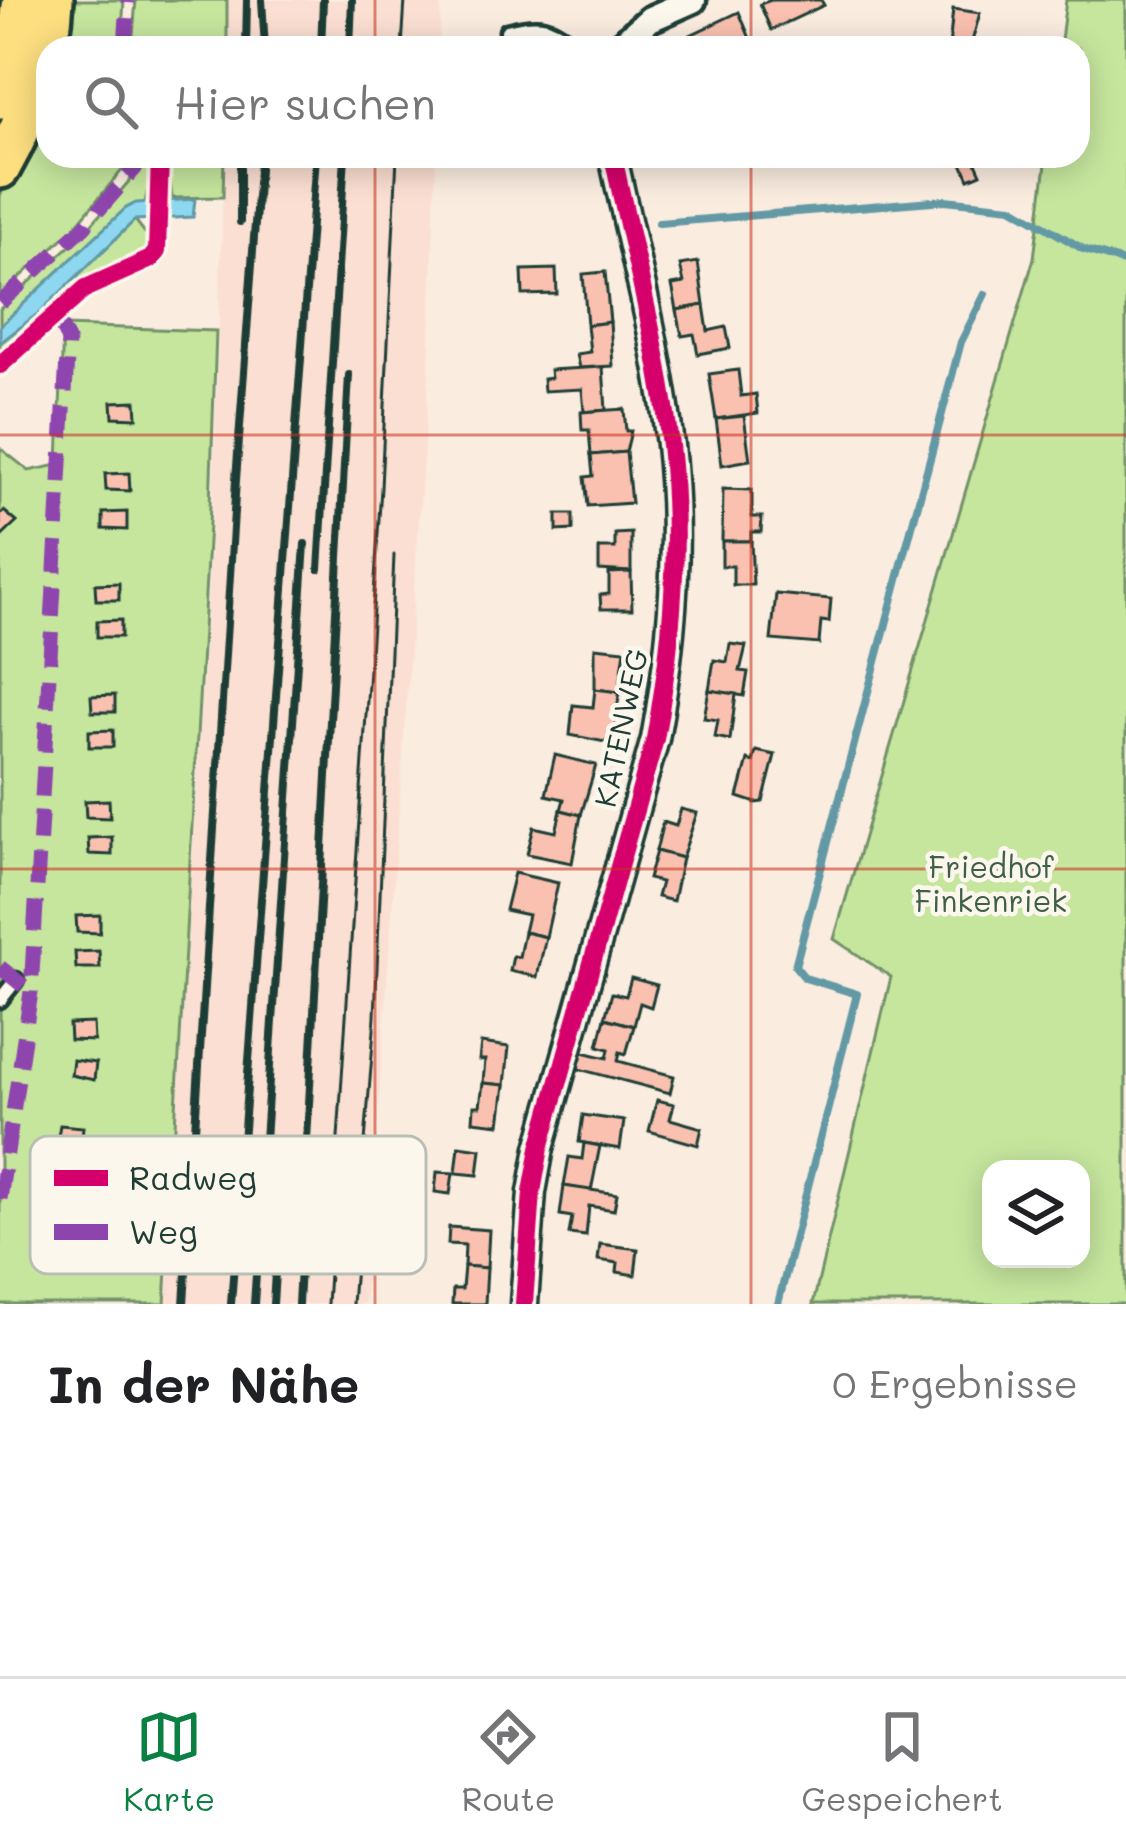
<!DOCTYPE html>
<html lang="de">
<meta charset="utf-8">
<style>
:root{--surface:#fff;--page:#f6f6f6;--text:#202124;--muted:#757577;--line:#e0e0e0;--accent:#0b8043}
body{margin:0;font-family:Mali,sans-serif;background:var(--page);color:var(--text)}
.controls{position:absolute;right:36px;bottom:36px;display:grid;overflow:hidden;border-radius:24px;box-shadow:0 6px 30px #0003}
.controls button{width:108px;height:108px;display:grid;place-items:center;padding:0;border:0;border-bottom:3px solid var(--line);background:var(--surface);color:var(--text);font:60px sans-serif}
.list{margin:0;padding:0;list-style:none}
h2{display:flex;justify-content:space-between;align-items:center;height:156px;margin:0;padding:0 48px;font-size:51px}
h2 small{font-size:39px;font-weight:400;color:var(--muted)}
.icon{flex:none;width:66px;height:66px;fill:none;stroke:currentColor;stroke-width:2;stroke-linecap:round;stroke-linejoin:round}
.map{position:relative;flex:none;width:1126px;height:1304px;overflow:hidden}
.search{position:absolute;background:var(--surface);box-shadow:0 6px 30px #0003;left:36px;right:36px;top:36px;height:132px;display:flex;align-items:center;gap:30px;box-sizing:border-box;padding:0 42px;border-radius:36px;color:var(--muted);font-size:45px}
.sheet{height:372px;background:var(--surface)}
nav{display:flex;justify-content:space-around;align-items:center;box-sizing:border-box;height:168px;border-top:3px solid var(--line);background:var(--surface);font-size:33px;color:var(--muted)}
nav a{display:grid;justify-items:center;gap:6px}
nav .on{color:var(--accent)}
.map>svg:first-child{display:block}
.built{fill:#fbdfd2}
.green{fill:#c6e69e;stroke:#729269;stroke-width:3;fill-rule:evenodd}
.water{fill:#8ed7f0;stroke:#6299a5;stroke-width:3}
.lines{fill:none;stroke-linecap:round;stroke-linejoin:round}
.stream{stroke:#6299a5;stroke-width:8}
.building{fill:#fac1b0;stroke:#1f3d34;stroke-width:3}
.service-casing{stroke:#1f3d34;stroke-width:21}
.minor-casing{stroke:#1f3d34;stroke-width:33}
.trunk-casing{stroke:#1f3d34;stroke-width:48}
.service{stroke:#fbf7ec;stroke-width:12}
.minor{stroke:#fbf7ec;stroke-width:24}
.trunk{stroke:#fddf80;stroke-width:39}
.tram{stroke:#1f3d34;stroke-width:3}
.rail{stroke:#1f3d34;stroke-width:8}
.quiet{stroke:#8e44ad;stroke-width:15;stroke-dasharray:30 15;stroke-linecap:butt}
.cycleway-casing{stroke:#fbf7ec;stroke-width:26}
.cycleway{stroke:#d6006c;stroke-width:18}
.grid{fill:none;stroke:#c8321e;stroke-width:3;stroke-opacity:0.55}
.labels{text-anchor:middle;stroke-width:9;stroke-linejoin:round;paint-order:stroke}
.street-label{font-size:30px;fill:#1f3d34;stroke:#fbf7ec}
.park-label{font-size:30px;fill:#405f49;stroke:#fbf7ec}
.key{fill:#fbf7ec;stroke:#b9bfb5;stroke-width:3}
.key-label{font-size:33px;fill:#1f3d34}
</style>
<div class="map">
<svg width="1126" height="1304" viewBox="0 0 1126 1304">
<rect width="100%" height="100%" fill="#fbece0"/>
<filter id="ink" filterUnits="userSpaceOnUse"><feTurbulence type="fractalNoise" baseFrequency=".00833" numOctaves="2"/><feDisplacementMap in="SourceGraphic" scale="24" xChannelSelector="R" yChannelSelector="G"/><feConvolveMatrix kernelMatrix="1 2 1 2 8 2 1 2 1" color-interpolation-filters="sRGB"/></filter>
<g filter="url(#ink)">
<g class="built">
<path d="M227,0H441L439,48H227Z"/>
<path d="M224,156H436L429,375L365,1304H166L213,505Z"/>
</g>
<g class="green">
<path d="M63,0H124L121,48H58Z"/>
<path d="M136,0H227V48H132Z"/>
<path d="M1066,0H1126V1304H813L891,977L834,939L1034,258L1047,156H1078V48H1060ZM1081,1169V1259H991V1169Z"/>
<path d="M48,87V156H134L72,230L0,296V196Z"/>
<path d="M168,156H224L223,197L172,198Z"/>
<path d="M154,160L145,202L126,208L0,326V309L82,235L139,170Z"/>
<path d="M135,220L152,242L151,249L95,275L0,356V343L40,312Z"/>
<path d="M63,326L216,331L210,506L165,1304H0V448L29,471L58,465Z"/>
</g>
<path class="water" d="M195,199L193,217L135,220L40,312L0,343V326L126,208L136,203Z"/>
<g class="lines">
<g class="stream">
<path d="M659,223L945,200L1012,207L1083,249L1126,263"/>
<path d="M778,1304L857,994L805,978L795,966L961,342L985,294"/>
</g>
</g>
<g class="building">
<path d="M771,0H821L824,5L771,30L760,4Z"/>
<path d="M953,9L980,13L971,45L987,48H945H949Z"/>
<path d="M739,12L754,48H688L684,38Z"/>
<path d="M544,32L548,48H499L498,42Z"/>
<path d="M953,156H973L981,174L969,179L960,159L955,161Z"/>
<path d="M698,262L704,305L677,310L672,285L684,283L680,265Z"/>
<path d="M556,269L557,294L523,295L522,270Z"/>
<path d="M605,272L610,322L587,325L583,274Z"/>
<path d="M704,305L708,331L726,327L730,348L698,354L694,334L682,336L677,310Z"/>
<path d="M610,322L613,366L579,368L576,354L590,352L587,325Z"/>
<path d="M603,367L606,410L584,412L582,389L544,391L543,379L551,378L550,370Z"/>
<path d="M738,370L741,396L756,394L758,413L716,419L709,374Z"/>
<path d="M136,401L137,418L113,417L112,402Z"/>
<path d="M624,409L626,431H631L626,452L591,455L589,430H582L581,412Z"/>
<path d="M744,416L750,460L722,465L716,419Z"/>
<path d="M626,452L631,503L588,506L585,477L593,476L591,455Z"/>
<path d="M129,473L130,491L106,490L105,474Z"/>
<path d="M723,489L752,490V517H762L761,532H751V541H722Z"/>
<path d="M4,511L17,522L0,538V515Z"/>
<path d="M127,512V530L103,529V513Z"/>
<path d="M557,514H573V530L557,531Z"/>
<path d="M631,533V572L599,570V548H615V534Z"/>
<path d="M722,541H751L753,585H733V566H722Z"/>
<path d="M631,572L632,609H601L600,595L609,594V573Z"/>
<path d="M119,583V600H96L95,584Z"/>
<path d="M776,594L831,599L829,622L821,621L819,644L771,640Z"/>
<path d="M121,620V637H97V621Z"/>
<path d="M730,644L746,646L740,671L748,672L744,696L709,690L714,660L727,662Z"/>
<path d="M595,647L625,650L619,692L595,689Z"/>
<path d="M595,689L619,692L615,744L570,735L573,705L593,707Z"/>
<path d="M709,690L736,694L730,740L715,737L718,720L704,718Z"/>
<path d="M115,695V712H92L91,696Z"/>
<path d="M113,730V747H89V731Z"/>
<path d="M756,751L775,755L763,802L756,803L738,797L748,760L753,762Z"/>
<path d="M555,755L596,765L581,815L561,810L564,799L546,795Z"/>
<path d="M109,800L110,818L86,817L85,801Z"/>
<path d="M681,809L697,813L682,858L656,851L663,822L676,826Z"/>
<path d="M561,810L581,815L572,863L527,854L534,827L556,832Z"/>
<path d="M112,837V855L89,854L88,838Z"/>
<path d="M656,851L682,858L673,901L657,897L661,882L648,879Z"/>
<path d="M514,873L558,883L546,937L524,932L528,915L505,910Z"/>
<path d="M100,915V933L77,932L76,916Z"/>
<path d="M524,932L546,937L537,977L510,971L513,956L519,957Z"/>
<path d="M99,951L100,968H76L75,952Z"/>
<path d="M631,978L657,985L651,1007L640,1003L634,1026L605,1018L612,993L626,996Z"/>
<path d="M605,1018L634,1026L626,1054L620,1052L618,1061L674,1076L670,1093L575,1068L579,1051L607,1058L609,1049L598,1046Z"/>
<path d="M93,1023L94,1041L70,1040L69,1024Z"/>
<path d="M481,1043L509,1047L505,1085L483,1083L485,1060H479Z"/>
<path d="M73,1060L96,1063L94,1080L71,1075Z"/>
<path d="M483,1083L505,1085L500,1124L473,1121L474,1106H480Z"/>
<path d="M657,1100L674,1104L670,1119L702,1128L698,1145L649,1131Z"/>
<path d="M583,1115L624,1121L620,1149L579,1142Z"/>
<path d="M60,1125L83,1127L81,1145L57,1141Z"/>
<path d="M584,1143L600,1146L591,1191L564,1186L569,1157L582,1159Z"/>
<path d="M459,1146L481,1149L478,1175L456,1173Z"/>
<path d="M437,1172L453,1173L450,1194L435,1192Z"/>
<path d="M564,1186L617,1194L614,1210L589,1206L586,1236L569,1234L572,1217L560,1215Z"/>
<path d="M449,1227L489,1230L487,1268L464,1266L465,1245L448,1244Z"/>
<path d="M600,1244L638,1249L635,1275L617,1272L618,1263L598,1260Z"/>
<path d="M464,1266L487,1268L485,1304H452L453,1289H462Z"/>
</g>
<g class="lines">
<g class="service-casing">
<g id="service">
<path d="M507,31C544,21 550,27 580,48"/>
<path d="M0,1000L16,980"/>
</g>
</g>
<g class="minor-casing">
<g id="minor">
<path d="M617,48L650,19L693,0"/>
<path d="M524,1304L532,1192L540,1148L655,739C673,641 681,544 670,445C659,348 633,252 613,156"/>
</g>
</g>
<g class="trunk-casing">
<g id="trunk">
<path d="M0,99L17,47L23,0"/>
<path d="M0,168C29,117 50,59 53,0"/>
</g>
</g>
<use href="#service" class="service"/>
<use href="#minor" class="minor"/>
<use href="#trunk" class="trunk"/>
<g class="tram">
<path d="M402,48L405,0"/>
<path d="M327,1304L381,488L397,156"/>
<path d="M352,1304L375,1017L394,555"/>
</g>
<g class="rail">
<path d="M262,0L265,48"/>
<path d="M246,48L247,0"/>
<path d="M321,48L323,0"/>
<path d="M350,48L352,0"/>
<path d="M240,156V222"/>
<path d="M319,569L345,156"/>
<path d="M184,1304L236,480L260,156"/>
<path d="M231,1304L316,156"/>
<path d="M254,1304L305,544"/>
<path d="M273,1304L277,1240"/>
<path d="M298,1304L349,375"/>
</g>
<g class="quiet">
<path d="M125,48L128,0"/>
<path d="M0,303L84,227L146,156"/>
<path d="M0,967L31,992"/>
<path d="M0,1199L31,992L68,340L55,315"/>
</g>
<g class="cycleway-casing">
<g id="cycleway">
<path d="M0,365L86,288L151,259L157,251L160,156"/>
<path d="M524,1304L532,1192L540,1148L655,739C673,641 681,544 670,445C659,348 633,252 613,156"/>
</g>
</g>
<use href="#cycleway" class="cycleway"/>
</g>
</g>
<path class="grid" d="M375,0V48M751,0V48M375,156V1304M751,156V1304M0,435H1126M0,869H1126"/>
<g class="labels">
<g class="street-label">
<text transform="translate(622 728) rotate(-78)" y="10">KATENWEG</text>
</g>
<g class="park-label">
<text x="991" y="878">Friedhof<tspan x="991" dy="34">Finkenriek</tspan></text>
</g>
</g>
<rect x="30" y="1136" width="396" height="138" rx="18" class="key"/>
<rect x="54" y="1170" width="54" height="16" fill="#d6006c"/>
<rect x="54" y="1224" width="54" height="16" fill="#8e44ad"/>
<g class="key-label">
<text x="129" y="1190">Radweg</text>
<text x="129" y="1244">Weg</text>
</g>
</svg>
<div class="controls">
<button><svg class="icon" aria-label="layers" viewBox="0 0 24 24"><path d="M12 4l9 5-9 5-9-5zM3 14l9 5 9-5"/></svg></button>
</div>
<div class="search"><svg class="icon" aria-label="search" viewBox="0 0 24 24"><circle cx="10" cy="10" r="6"/><path d="M15 15l6 6"/></svg>Hier suchen</div>
</div>
<section class="sheet">
<h2>In der Nähe<small>0 Ergebnisse</small></h2>
<ul class="list">
</ul>
</section>
<nav>
<a class="on"><svg class="icon" aria-label="map" viewBox="0 0 24 24"><path d="M3 6l6-2 6 2 6-2v14l-6 2-6-2-6 2zM9 4v14M15 6v14"/></svg>Karte</a>
<a><svg class="icon" aria-label="directions" viewBox="0 0 24 24"><path d="M12 3l9 9-9 9-9-9zM9 14v-3h6M13 9l2 2-2 2"/></svg>Route</a>
<a><svg class="icon" aria-label="saved" viewBox="0 0 24 24"><path d="M7 4h10v16l-5-4-5 4z"/></svg>Gespeichert</a>
</nav>
